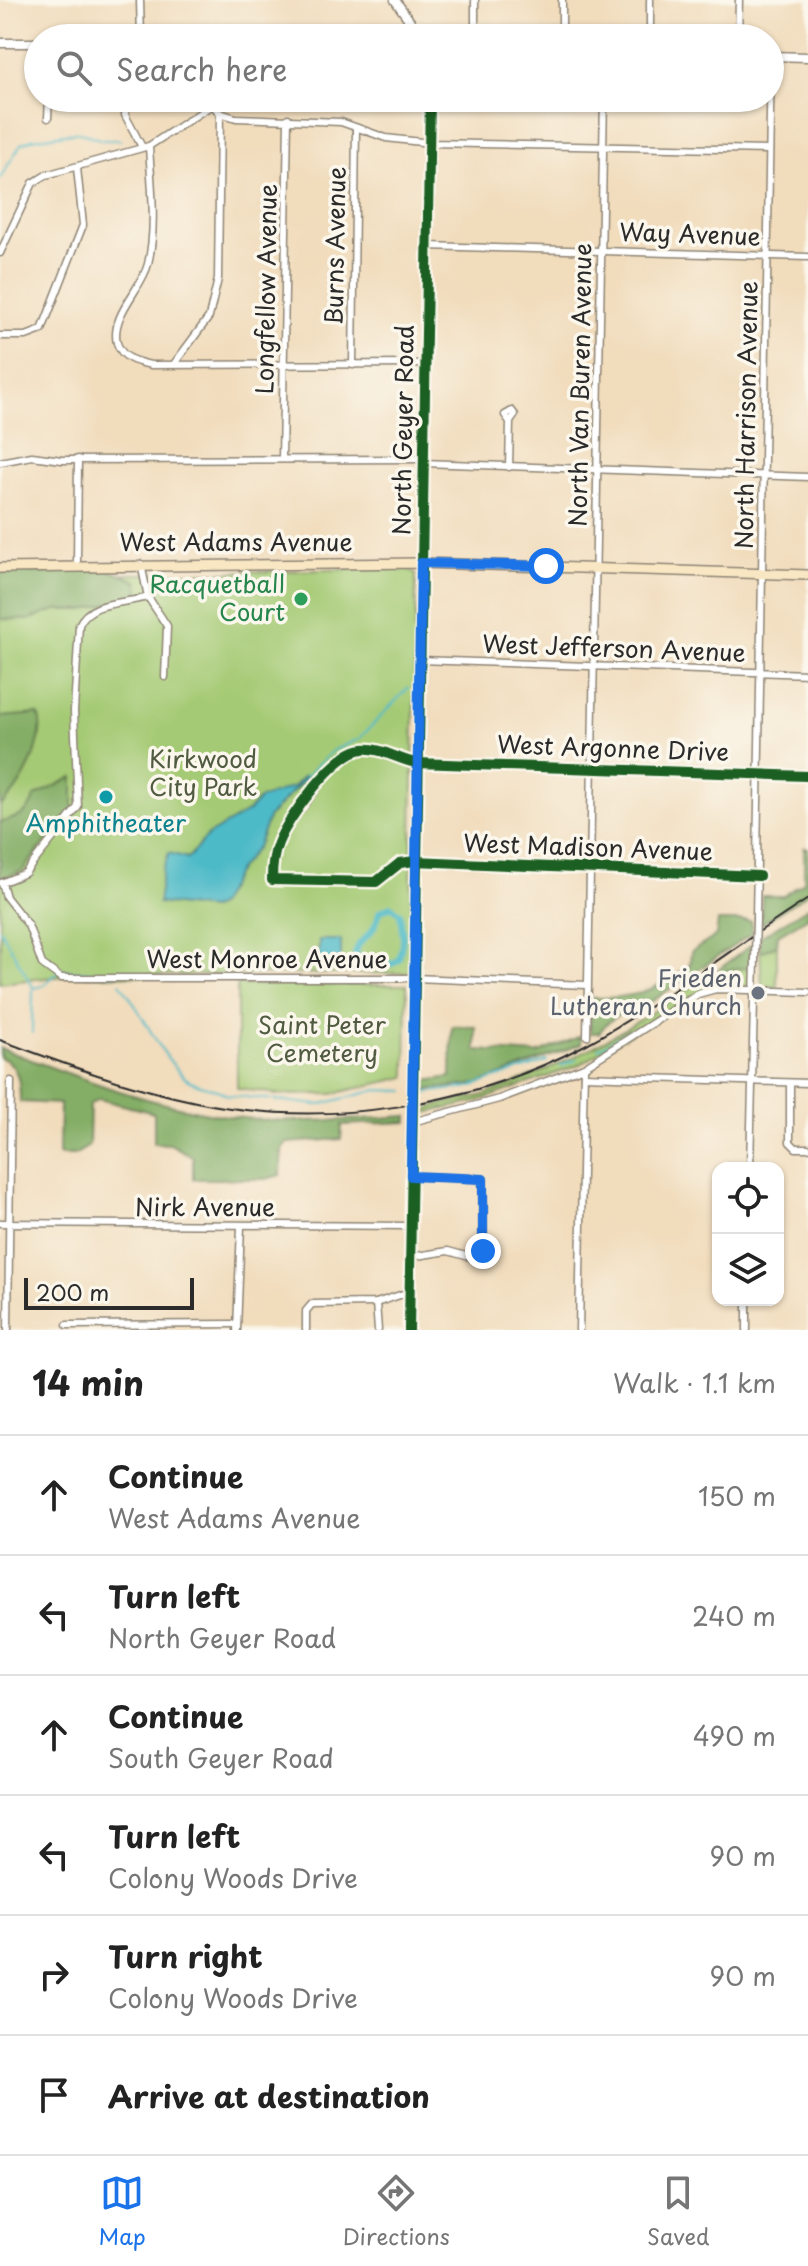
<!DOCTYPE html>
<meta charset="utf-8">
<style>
:root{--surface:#fff;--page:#f2f2f2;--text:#222;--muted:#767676;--line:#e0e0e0;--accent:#1a73e8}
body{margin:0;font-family:"Playpen Sans",sans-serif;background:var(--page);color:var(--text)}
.controls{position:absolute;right:24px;bottom:24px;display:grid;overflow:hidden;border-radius:16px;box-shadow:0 2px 6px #0004}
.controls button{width:72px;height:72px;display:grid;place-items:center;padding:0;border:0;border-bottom:2px solid var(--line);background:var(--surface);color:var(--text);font:40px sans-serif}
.scale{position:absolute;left:24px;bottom:20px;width:170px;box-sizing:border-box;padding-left:8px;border:4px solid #2b2b2b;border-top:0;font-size:22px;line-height:28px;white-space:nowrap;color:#2b2b2b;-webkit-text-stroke:6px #fbf7ec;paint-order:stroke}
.stop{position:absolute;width:24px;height:24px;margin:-18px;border:6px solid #1a73e8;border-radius:50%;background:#fff}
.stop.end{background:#1a73e8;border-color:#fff;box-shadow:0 2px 8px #0008}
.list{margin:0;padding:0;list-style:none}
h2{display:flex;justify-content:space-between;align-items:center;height:104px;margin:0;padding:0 32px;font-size:34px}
h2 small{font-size:26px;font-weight:400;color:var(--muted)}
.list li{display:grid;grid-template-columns:52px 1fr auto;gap:24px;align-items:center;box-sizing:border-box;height:120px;padding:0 32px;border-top:2px solid var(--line)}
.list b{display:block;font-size:30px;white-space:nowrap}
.list p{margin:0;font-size:26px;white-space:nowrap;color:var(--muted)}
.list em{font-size:26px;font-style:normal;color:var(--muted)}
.icon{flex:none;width:44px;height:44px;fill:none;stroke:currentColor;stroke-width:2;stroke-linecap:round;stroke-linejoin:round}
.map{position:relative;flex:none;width:808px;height:1330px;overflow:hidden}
.search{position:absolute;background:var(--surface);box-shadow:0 2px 6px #0004;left:24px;right:24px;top:24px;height:88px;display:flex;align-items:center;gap:20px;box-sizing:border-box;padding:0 28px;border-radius:44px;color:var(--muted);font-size:30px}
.sheet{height:824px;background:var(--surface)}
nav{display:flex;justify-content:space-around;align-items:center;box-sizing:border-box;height:112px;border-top:2px solid var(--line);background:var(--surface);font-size:22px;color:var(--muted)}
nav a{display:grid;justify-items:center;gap:4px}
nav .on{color:var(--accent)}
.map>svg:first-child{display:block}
.green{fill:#a5ca74;stroke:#687a50;stroke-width:2}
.forest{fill:#84ae66;stroke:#586c48;stroke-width:2}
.water{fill:#4dbac8;stroke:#3c727a;stroke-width:2}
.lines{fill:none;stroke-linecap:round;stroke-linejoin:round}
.stream{stroke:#4dbac8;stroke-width:2}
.canal{stroke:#4dbac8;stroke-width:6}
.minor-casing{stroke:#8e8474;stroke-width:9}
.tertiary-casing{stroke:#8e8474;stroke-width:11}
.secondary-casing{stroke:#8e8474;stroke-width:12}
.minor{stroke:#fff;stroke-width:6}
.tertiary{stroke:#fff;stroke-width:8}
.secondary{stroke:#f9e7c3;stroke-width:9}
.rail{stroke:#2b2b2b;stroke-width:2}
.minor-bridge-casing{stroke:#8e8474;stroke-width:9;stroke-linecap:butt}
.minor-bridge{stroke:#fff;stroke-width:6}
.cycleway-casing{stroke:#fbf7ec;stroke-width:15}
.cycleway{stroke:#1b5e20;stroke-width:10}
.route{stroke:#1a73e8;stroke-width:10}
.leisure-dot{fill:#2e9e5b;stroke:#fbf7ec;stroke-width:3}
.culture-dot{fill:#0f9aa8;stroke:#fbf7ec;stroke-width:3}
.worship-dot{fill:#6b7280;stroke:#fbf7ec;stroke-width:3}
.labels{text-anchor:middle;stroke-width:7;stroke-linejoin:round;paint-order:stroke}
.street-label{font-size:24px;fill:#2b2b2b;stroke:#fbf7ec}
.leisure-label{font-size:24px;fill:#27864d;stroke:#fbf7ec;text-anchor:end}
.park-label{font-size:24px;fill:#505b41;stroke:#fbf7ec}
.culture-label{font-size:24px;fill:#0d838f;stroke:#fbf7ec}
.worship-label{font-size:24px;fill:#5b616d;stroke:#fbf7ec;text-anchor:end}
</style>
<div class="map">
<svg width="808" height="1330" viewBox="0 0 808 1330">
<rect width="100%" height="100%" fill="#fbf7ec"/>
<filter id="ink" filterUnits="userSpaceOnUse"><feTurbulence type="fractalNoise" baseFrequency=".0125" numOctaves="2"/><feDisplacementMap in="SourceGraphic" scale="16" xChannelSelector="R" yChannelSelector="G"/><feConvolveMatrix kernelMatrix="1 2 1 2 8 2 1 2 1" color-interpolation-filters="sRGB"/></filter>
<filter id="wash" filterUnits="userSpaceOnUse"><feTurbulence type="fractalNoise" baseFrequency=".006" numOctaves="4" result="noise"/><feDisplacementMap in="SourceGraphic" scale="32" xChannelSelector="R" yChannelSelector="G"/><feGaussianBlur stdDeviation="1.8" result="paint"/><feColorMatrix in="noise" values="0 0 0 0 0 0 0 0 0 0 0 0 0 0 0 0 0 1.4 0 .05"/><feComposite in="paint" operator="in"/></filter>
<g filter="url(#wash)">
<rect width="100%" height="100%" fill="#f1dcbc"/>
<g class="green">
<path d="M408,568L416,575L410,973L65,976L0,983V577Z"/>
<path d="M777,945V987L762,986L760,952Z"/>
<path d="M730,968H751L749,986L701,990L579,1065L476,1102L420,1114C431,1103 466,1101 484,1095C569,1065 627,1030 702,980V983H709L718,972Z"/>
<path d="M237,985H407L406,1077L332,1094L282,1095L237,1088Z"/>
</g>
<g class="forest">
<path d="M107,569L137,581L140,595L85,610H56L28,620L0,619V573Z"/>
<path d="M38,714C49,737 20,793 0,806V717Z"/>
<path d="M73,777V808L22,871L0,878V823C17,817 29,816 34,797Z"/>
<path d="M804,848H808V893L761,924L762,896H783L804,882Z"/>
<path d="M808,907V917L778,935L777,945L760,952V937Z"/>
<path d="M718,921H751V934L642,1008L620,1014L607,1023L599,1033H590L591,998C640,998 651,992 690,965L691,952L716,936Z"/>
<path d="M751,945V968C732,968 721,968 709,983H701Z"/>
<path d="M452,1026L476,1027V1050L537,1054L581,1036V1044L479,1084L419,1091V1082L451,1077Z"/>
<path d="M0,1048C86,1081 174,1115 267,1120C314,1123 361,1119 408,1116V1122L342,1125L341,1139L287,1143L282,1149L281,1175L266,1179H193V1157L170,1144L154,1143V1113L99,1099L90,1104L89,1146L74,1155H59L60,1104L20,1102C20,1083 19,1064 0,1057Z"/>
</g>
<g class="water">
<path d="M304,776L306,778L269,816L257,847L238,870L218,906L211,909L158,903L163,869L169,853L188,858L208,835L249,811L259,799L293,787Z"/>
<path d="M341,940V960H319V940Z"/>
</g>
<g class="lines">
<g class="stream">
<path d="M0,178L21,144L32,139L78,132L103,140H120"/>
<path d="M305,777L332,751L359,739L408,688"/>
<path d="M0,929L33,987L32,1033"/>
<path d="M120,983C143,1012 156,1049 183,1076C194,1087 215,1086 227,1095L318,1105L377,1090L405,1091"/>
<path d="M34,988L42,986L61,970L114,974"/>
<path d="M598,1049L629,1031"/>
<path d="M560,1066L578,1059"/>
<path d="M424,1093L470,1087L547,1061"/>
</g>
<path class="canal" d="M391,906L400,913L403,938L399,959L392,964L360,959L355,954C358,937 375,938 379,912Z"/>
</g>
</g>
<g filter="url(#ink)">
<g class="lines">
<g class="minor-casing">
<g id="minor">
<path d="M140,0L141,38"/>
<path d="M650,0V38"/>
<path d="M475,38V0"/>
<path d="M562,38V0"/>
<path d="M738,38L739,0"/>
<path d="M126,98L125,115L142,147"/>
<path d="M212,105L220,113L236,118L341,122L386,138L430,143L769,150"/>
<path d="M48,118L49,98"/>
<path d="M149,146C151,184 157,226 148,264C142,289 110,315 117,343C122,359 137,362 151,365L425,364"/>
<path d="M427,246L808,257"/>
<path d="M0,253L33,183L46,175L149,146L212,105L217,98"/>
<path d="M0,336H26L42,330L83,225L77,168"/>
<path d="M174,364L209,317L218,279L220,113"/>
<path d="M353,365L356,128"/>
<path d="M282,459L288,118"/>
<path d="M0,462L32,456L62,460L423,459"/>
<path d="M423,463L808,477"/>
<path d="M509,467L510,422L515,415L512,411L505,415L510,422"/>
<path d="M77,564L78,459"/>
<path d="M141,564L148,597L167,626L165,677"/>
<path d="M420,660L808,674"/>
<path d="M416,763L365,748L342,756L281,836L272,880L376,882L400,863L415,861L759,876"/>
<path d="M1,883L25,873L78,807L74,711L79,625C90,600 125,604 148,597"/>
<path d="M2,883L6,897L28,925L42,964L61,978H414L587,985"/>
<path d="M756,918L771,56"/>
<path d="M587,1036L604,98"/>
<path d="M584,1076L808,1083"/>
<path d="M790,1083V1142L796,1148H808"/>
<path d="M412,1122L499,1099L584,1067L698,994L716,989L808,992"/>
<path d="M750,1168L755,959"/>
<path d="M0,1223L410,1226"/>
<path d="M410,1257L448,1251L473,1258L483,1251V1179L411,1176"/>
<path d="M376,1303L378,1330"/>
<path d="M67,1325L237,1324"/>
<path d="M8,1330L11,1081"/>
<path d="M237,1330L241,1226"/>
<path d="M306,1330V1311L312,1304L376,1303L409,1292"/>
<path d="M579,1330L584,1067"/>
<path d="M747,1330V1300"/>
</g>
</g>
<g class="tertiary-casing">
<g id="tertiary">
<path d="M395,0L422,38"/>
<path d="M408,22L409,38"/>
<path d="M0,43H38"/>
<path d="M770,56L808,57"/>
<path d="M416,763L808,776"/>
<path d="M409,1330L430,98"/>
</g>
</g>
<g class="secondary-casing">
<path id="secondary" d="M0,568L421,563L808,575"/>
</g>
<use href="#minor" class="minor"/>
<use href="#tertiary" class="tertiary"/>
<use href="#secondary" class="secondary"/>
<path class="rail" d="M0,1040C64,1064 129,1088 196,1102C324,1129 470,1107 585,1045C663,1003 733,947 808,899"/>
<g class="minor-bridge-casing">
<path id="minor-bridge" d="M755,959L756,918"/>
</g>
<use href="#minor-bridge" class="minor-bridge"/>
<g class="cycleway-casing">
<g id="cycleway">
<path d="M759,876L415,861L400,863L376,882L272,880C272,868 273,855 278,843C287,819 336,751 363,749C380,747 399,760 416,763L808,776"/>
<path d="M409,1330L430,98"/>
</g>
</g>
<use href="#cycleway" class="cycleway"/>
</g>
</g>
<g class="lines" filter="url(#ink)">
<path class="route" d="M483,1251V1179L411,1176L421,563L546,566"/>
</g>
<circle class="leisure-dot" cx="301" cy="599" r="8"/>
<circle class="culture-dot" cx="106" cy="797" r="8"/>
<circle class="worship-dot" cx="758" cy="993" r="8"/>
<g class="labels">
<g class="street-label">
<text transform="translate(690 235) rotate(2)" y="8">Way Avenue</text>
<text transform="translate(336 246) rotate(-89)" y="8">Burns Avenue</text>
<text transform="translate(267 289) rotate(-89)" y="8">Longfellow Avenue</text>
<text transform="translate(581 385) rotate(-89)" y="8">North Van Buren Avenue</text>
<text transform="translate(747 415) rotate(-89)" y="8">North Harrison Avenue</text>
<text transform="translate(404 430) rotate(-89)" y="8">North Geyer Road</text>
<text x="236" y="551">West Adams Avenue</text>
<text transform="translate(614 649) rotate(2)" y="8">West Jefferson Avenue</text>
<text transform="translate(613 749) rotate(2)" y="8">West Argonne Drive</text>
<text transform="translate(588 848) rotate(2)" y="8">West Madison Avenue</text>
<text x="267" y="968">West Monroe Avenue</text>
<text x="205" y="1216">Nirk Avenue</text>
</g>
<g class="leisure-label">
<text x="285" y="593">Racquetball<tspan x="285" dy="28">Court</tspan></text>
</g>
<g class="park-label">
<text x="203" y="768">Kirkwood<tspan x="203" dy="28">City Park</tspan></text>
<text x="322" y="1034">Saint Peter<tspan x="322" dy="28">Cemetery</tspan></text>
</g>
<g class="culture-label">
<text x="106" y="832">Amphitheater</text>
</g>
<g class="worship-label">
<text x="742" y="987">Frieden<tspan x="742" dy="28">Lutheran Church</tspan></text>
</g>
</g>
</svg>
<div class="controls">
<button><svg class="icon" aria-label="locate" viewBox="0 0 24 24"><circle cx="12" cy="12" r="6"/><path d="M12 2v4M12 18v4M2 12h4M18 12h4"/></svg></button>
<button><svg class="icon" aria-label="layers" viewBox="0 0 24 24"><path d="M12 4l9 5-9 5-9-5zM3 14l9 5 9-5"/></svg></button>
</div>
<div class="scale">200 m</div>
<div class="stop" style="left:546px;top:566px"></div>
<div class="stop end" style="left:483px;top:1251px"></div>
<div class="search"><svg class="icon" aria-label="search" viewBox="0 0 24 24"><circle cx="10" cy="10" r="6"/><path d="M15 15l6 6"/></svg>Search here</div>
</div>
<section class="sheet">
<h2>14 min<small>Walk · 1.1 km</small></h2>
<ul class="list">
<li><svg class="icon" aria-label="ahead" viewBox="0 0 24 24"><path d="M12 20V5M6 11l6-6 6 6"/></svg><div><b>Continue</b><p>West Adams Avenue</p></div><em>150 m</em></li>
<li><svg class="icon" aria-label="left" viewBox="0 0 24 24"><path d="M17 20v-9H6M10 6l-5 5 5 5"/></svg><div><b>Turn left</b><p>North Geyer Road</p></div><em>240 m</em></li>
<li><svg class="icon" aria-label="ahead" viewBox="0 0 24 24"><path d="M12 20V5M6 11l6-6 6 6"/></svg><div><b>Continue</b><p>South Geyer Road</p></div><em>490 m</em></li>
<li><svg class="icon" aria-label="left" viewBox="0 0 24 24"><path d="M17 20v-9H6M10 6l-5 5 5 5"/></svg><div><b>Turn left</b><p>Colony Woods Drive</p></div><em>90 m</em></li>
<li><svg class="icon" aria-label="right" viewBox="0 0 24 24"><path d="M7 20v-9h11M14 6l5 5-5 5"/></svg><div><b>Turn right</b><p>Colony Woods Drive</p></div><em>90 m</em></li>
<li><svg class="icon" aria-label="arrive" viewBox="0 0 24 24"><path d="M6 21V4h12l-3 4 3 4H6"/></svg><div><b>Arrive at destination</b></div></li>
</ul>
</section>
<nav>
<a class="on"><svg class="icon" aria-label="map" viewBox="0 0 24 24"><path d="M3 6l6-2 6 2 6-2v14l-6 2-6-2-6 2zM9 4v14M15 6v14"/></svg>Map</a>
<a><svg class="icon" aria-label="directions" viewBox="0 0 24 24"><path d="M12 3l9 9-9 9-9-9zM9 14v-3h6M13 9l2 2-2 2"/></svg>Directions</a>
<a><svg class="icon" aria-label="saved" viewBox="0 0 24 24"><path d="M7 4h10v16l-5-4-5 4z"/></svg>Saved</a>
</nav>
